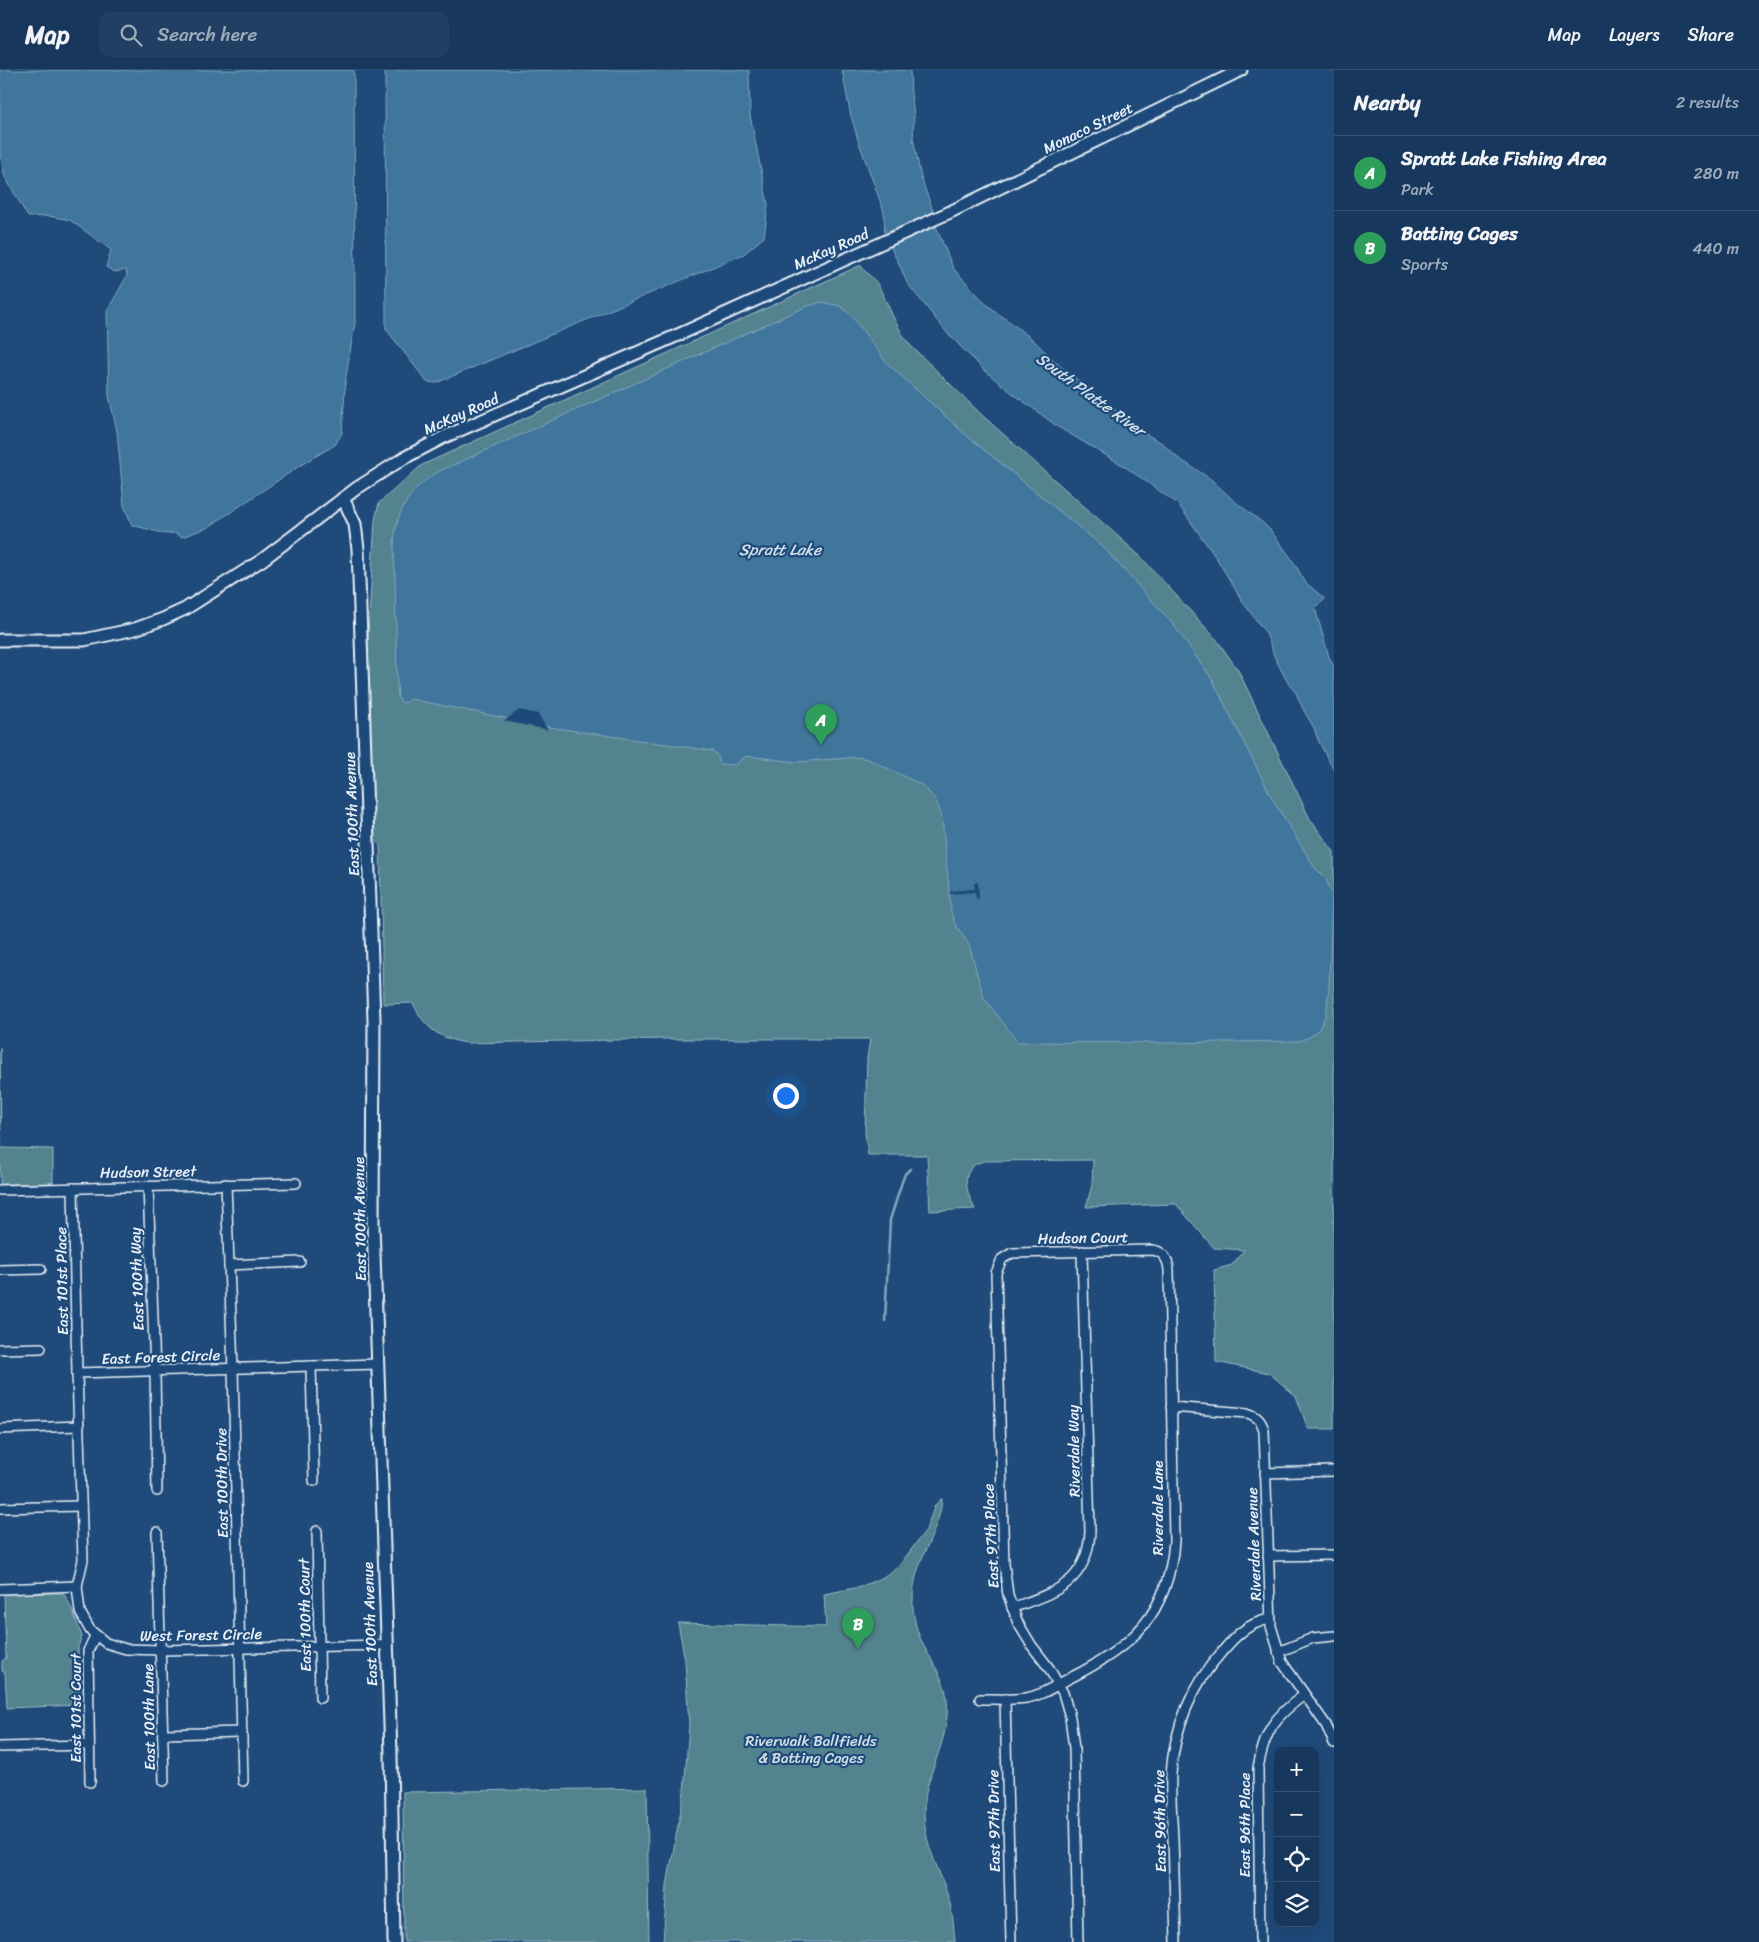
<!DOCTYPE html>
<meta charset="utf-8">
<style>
:root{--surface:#17385c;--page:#203f62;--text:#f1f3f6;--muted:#9eacbb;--line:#365272;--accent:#8bbbb9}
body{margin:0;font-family:Sriracha,sans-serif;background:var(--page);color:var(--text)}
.controls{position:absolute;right:15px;bottom:15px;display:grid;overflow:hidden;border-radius:10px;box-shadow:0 5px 20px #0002}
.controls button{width:45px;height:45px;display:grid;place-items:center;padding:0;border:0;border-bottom:1px solid var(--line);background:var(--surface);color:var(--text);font:25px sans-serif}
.you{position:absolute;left:785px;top:1025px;width:18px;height:18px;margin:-12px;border:4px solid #fff;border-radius:50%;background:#1a73e8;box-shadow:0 0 0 8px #1a73e833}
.badge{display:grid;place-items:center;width:32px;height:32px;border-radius:50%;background:var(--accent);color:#fff;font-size:16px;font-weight:700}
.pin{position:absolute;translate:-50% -41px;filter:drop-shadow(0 1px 2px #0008)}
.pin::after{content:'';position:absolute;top:26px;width:18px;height:15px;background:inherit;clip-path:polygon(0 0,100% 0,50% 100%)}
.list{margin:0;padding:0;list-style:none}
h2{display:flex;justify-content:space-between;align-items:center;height:65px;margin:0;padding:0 20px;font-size:21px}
h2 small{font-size:16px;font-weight:400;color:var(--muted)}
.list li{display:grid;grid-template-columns:32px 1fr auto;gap:15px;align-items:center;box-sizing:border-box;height:75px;padding:0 20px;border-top:1px solid var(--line)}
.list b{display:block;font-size:19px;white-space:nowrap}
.list p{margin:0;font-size:16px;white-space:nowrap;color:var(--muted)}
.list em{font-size:16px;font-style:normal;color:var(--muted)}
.icon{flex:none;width:28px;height:28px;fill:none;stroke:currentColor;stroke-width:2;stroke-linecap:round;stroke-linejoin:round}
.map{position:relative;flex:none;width:1334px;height:1872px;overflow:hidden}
header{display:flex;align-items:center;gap:30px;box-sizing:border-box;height:70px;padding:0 25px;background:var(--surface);border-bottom:1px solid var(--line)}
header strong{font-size:24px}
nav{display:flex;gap:28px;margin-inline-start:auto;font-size:18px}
.search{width:350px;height:45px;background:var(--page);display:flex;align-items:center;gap:12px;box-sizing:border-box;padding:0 18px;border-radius:10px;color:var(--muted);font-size:19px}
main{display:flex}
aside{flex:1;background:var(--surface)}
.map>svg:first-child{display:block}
.green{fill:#53838e;stroke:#9ebac3}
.water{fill:#40769c;stroke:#83a7c1}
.pier{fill:#1f4a7a}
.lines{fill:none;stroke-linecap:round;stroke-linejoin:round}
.stream{stroke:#83a7c1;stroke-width:2.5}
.street-casing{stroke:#e8f1f8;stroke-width:12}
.secondary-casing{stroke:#e8f1f8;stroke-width:15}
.street{stroke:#1f4a7a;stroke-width:9}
.secondary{stroke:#1f4a7a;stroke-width:11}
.labels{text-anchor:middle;stroke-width:4.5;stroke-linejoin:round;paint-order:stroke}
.street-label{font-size:15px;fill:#e8f1f8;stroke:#1f4a7a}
.park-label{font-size:15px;fill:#d2e0e8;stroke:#1f4a7a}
.water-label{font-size:16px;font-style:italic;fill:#cfdfea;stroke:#1f4a7a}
</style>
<header>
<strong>Map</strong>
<div class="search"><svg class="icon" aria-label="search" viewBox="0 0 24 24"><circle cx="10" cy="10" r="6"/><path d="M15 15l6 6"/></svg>Search here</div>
<nav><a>Map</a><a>Layers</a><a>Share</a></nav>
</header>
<main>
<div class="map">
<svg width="1334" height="1872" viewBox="0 0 1334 1872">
<rect width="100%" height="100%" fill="#1f4a7a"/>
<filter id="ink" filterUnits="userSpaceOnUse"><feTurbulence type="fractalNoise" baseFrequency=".02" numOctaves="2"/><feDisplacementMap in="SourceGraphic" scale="10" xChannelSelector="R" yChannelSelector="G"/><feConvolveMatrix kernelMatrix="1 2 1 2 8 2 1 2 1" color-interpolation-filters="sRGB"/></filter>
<g filter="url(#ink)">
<g class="green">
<path d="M861,195C865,204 874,207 878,215C889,235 896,258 910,275L984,347L1140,486L1217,570L1238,600L1310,749L1334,782V1359H1308L1296,1326L1269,1303L1216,1292L1214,1200L1232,1195L1244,1180L1214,1178L1176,1134L1086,1137L1092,1115L1093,1090L984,1091C981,1092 975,1094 973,1096C960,1108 969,1127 975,1139L930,1141L927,1085H868L865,1062L867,988L870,969H665L468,973C441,970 424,958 413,933L383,934L380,775L375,770L372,763L366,596L375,450L379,433L422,395Z"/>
<path d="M0,978L1,1078L53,1079V1113L0,1114Z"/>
<path d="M941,1429H942C939,1466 913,1490 913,1530C912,1543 916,1558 921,1570C930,1590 945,1608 947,1629C951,1673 923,1704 924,1744C925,1781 942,1801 950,1834C953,1847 954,1859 955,1872H663L667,1815L684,1723L689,1655L685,1590L678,1553L826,1557L824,1524L860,1517L883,1507L898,1497L926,1460L935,1435Z"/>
<path d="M63,1523C72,1535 76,1552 82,1566L78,1577L80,1635L7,1638L5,1603L2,1601V1591L6,1588L4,1524Z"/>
<path d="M647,1718L649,1872H404L403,1722Z"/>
</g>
<g class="water">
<path d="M0,0H354L355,253L346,306L342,363L335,375L304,393L207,458L182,467L174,463L166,464L132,455L124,436L117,361L109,326L107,241L127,206L126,200L114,202L106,197L111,180L70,150L48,146L28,147L5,107L0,85Z"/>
<path d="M385,0H749L750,45L768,135L764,167L744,184L436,313L427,312L386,259Z"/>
<path d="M842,0H910L911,24L914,46L913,68L921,108L932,138L937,159L953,198L986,234L1031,268L1060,296L1144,363L1162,373L1178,388L1212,410L1233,430L1263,453L1272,462L1291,488L1306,513L1325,529L1315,538L1329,587L1334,597V701L1318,670L1314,658L1303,639L1296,623L1288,613L1275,588L1266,563L1244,534L1217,489L1178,434L1124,396L1058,357L1011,322L985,301L948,264L907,213L900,196L885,166L884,142L858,70L850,42Z"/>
<path d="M822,232L840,236L851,245L887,293L966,365L1101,475L1173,554L1212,609L1272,728L1315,798L1326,809L1332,825L1329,917L1326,945L1319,959L1310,967L1298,971L1160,973L1018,972L984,928L969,875L955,854L951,842L942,748L937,733L930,723L922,715L870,690L859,687L797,692L747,686L741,689L736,695L720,694L718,686L713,681L549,657L410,629L406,633L401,632L398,627L397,615C396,579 396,543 395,507C395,490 392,470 397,454C403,429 420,411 442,400L805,237Z"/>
</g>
<g class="pier">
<path d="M519,640L538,644L548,660L504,651Z"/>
<path d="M978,812L979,828L976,829L975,822L950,824V821L975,819L974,813Z"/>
</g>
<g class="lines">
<path class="stream" d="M885,1251L890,1150L902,1112L905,1104L910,1099"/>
<g class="street-casing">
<g id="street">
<path d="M226,1114L233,1299L243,1711"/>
<path d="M148,1116L155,1301L157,1421"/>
<path d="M73,1118L77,1303"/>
<path d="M0,1120L296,1113"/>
<path d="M229,1195L300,1192"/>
<path d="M0,1200L41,1199"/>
<path d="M0,1279L41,1278"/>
<path d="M378,1294L77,1303L83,1490L77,1516L80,1542L90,1560L106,1573L126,1579L161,1580L386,1575"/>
<path d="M311,1296L314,1411"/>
<path d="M1171,1337L1247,1343C1257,1346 1261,1350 1264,1360L1271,1556L1282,1592L1326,1655L1334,1673"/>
<path d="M0,1359L79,1356"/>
<path d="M1265,1403L1334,1401"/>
<path d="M0,1438L81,1436"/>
<path d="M317,1461L320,1628"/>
<path d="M157,1462L164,1711"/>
<path d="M1268,1486L1334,1485"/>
<path d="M0,1519L77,1516"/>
<path d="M1012,1538C1055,1522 1087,1514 1090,1462L1082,1181"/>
<path d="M1278,1582L1313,1568L1334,1566"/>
<path d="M980,1629C995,1629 1011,1630 1026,1628C1041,1626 1055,1616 1068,1609C1131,1578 1169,1545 1174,1471L1169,1200C1168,1189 1163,1181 1152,1180L1012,1183L1002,1189L996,1203L1004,1494L1008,1525L1018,1553L1032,1576L1049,1598L1063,1623L1070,1647L1074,1678L1078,1872"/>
<path d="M1005,1629L1011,1872"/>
<path d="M163,1664L242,1662"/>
<path d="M0,1677L89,1675"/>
<path d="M90,1712L88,1581L95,1566"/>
<path d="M1176,1872C1175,1838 1174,1803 1173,1769C1172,1748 1170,1725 1171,1704C1174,1660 1191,1616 1221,1583C1235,1566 1248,1553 1270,1549"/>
<path d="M1260,1872L1258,1698C1265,1660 1274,1647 1304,1625"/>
</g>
</g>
<g class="secondary-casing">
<g id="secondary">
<path d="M343,428L355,454L358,479L374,951L373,1154L391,1684L394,1872"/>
<path d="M0,570H84L135,559L163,549L185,539L262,490L357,418L404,388L444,367L678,265L948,143L1241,0"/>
</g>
</g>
<use href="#street" class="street"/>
<use href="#secondary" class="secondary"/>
</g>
</g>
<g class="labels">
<g class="street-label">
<text transform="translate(1088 58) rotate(-26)" y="5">Monaco Street</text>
<text transform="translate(831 179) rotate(-24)" y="5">McKay Road</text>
<text transform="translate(461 344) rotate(-24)" y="5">McKay Road</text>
<text transform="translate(352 744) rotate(-92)" y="5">East 100th Avenue</text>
<text transform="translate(148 1102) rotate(-1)" y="5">Hudson Street</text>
<text transform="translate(360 1149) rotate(-91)" y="5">East 100th Avenue</text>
<text transform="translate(1083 1168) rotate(-1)" y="5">Hudson Court</text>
<text transform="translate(137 1209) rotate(-92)" y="5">East 100th Way</text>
<text transform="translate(62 1211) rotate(-91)" y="5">East 101st Place</text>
<text transform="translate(161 1287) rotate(-2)" y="5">East Forest Circle</text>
<text transform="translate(1074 1381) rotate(-91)" y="5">Riverdale Way</text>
<text transform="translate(222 1413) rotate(-91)" y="5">East 100th Drive</text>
<text transform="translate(1158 1438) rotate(-90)" y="5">Riverdale Lane</text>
<text transform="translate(991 1466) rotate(-93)" y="5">East 97th Place</text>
<text transform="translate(1254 1474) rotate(-92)" y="5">Riverdale Avenue</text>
<text transform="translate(305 1545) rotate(-91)" y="5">East 100th Court</text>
<text transform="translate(370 1554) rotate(-92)" y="5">East 100th Avenue</text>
<text transform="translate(201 1565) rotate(-1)" y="5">West Forest Circle</text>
<text transform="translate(76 1638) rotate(-90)" y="5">East 101st Court</text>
<text transform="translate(149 1647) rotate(-91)" y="5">East 100th Lane</text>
<text transform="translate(994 1751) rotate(-91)" y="5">East 97th Drive</text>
<text transform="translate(1160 1751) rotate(-91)" y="5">East 96th Drive</text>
<text transform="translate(1245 1755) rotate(-90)" y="5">East 96th Place</text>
</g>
<g class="park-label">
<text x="811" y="1676">Riverwalk Ballfields<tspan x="811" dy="17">&amp; Batting Cages</tspan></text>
</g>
<g class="water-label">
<text transform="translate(1091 324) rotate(36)" y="6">South Platte River</text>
<text x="780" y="485">Spratt Lake</text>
</g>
</g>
</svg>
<div class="controls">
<button>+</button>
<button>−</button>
<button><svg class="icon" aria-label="locate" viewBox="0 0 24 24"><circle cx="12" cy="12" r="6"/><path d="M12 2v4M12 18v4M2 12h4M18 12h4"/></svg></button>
<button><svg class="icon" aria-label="layers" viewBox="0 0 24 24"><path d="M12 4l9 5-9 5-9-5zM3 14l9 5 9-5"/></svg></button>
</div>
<div class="you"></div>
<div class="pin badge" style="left:821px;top:675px;background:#2e9e5b">A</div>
<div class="pin badge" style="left:858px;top:1579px;background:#2e9e5b">B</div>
</div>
<aside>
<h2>Nearby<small>2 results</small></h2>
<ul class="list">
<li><span class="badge" style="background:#2e9e5b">A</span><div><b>Spratt Lake Fishing Area</b><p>Park</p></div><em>280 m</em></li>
<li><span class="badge" style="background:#2e9e5b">B</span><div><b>Batting Cages</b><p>Sports</p></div><em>440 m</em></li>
</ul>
</aside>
</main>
